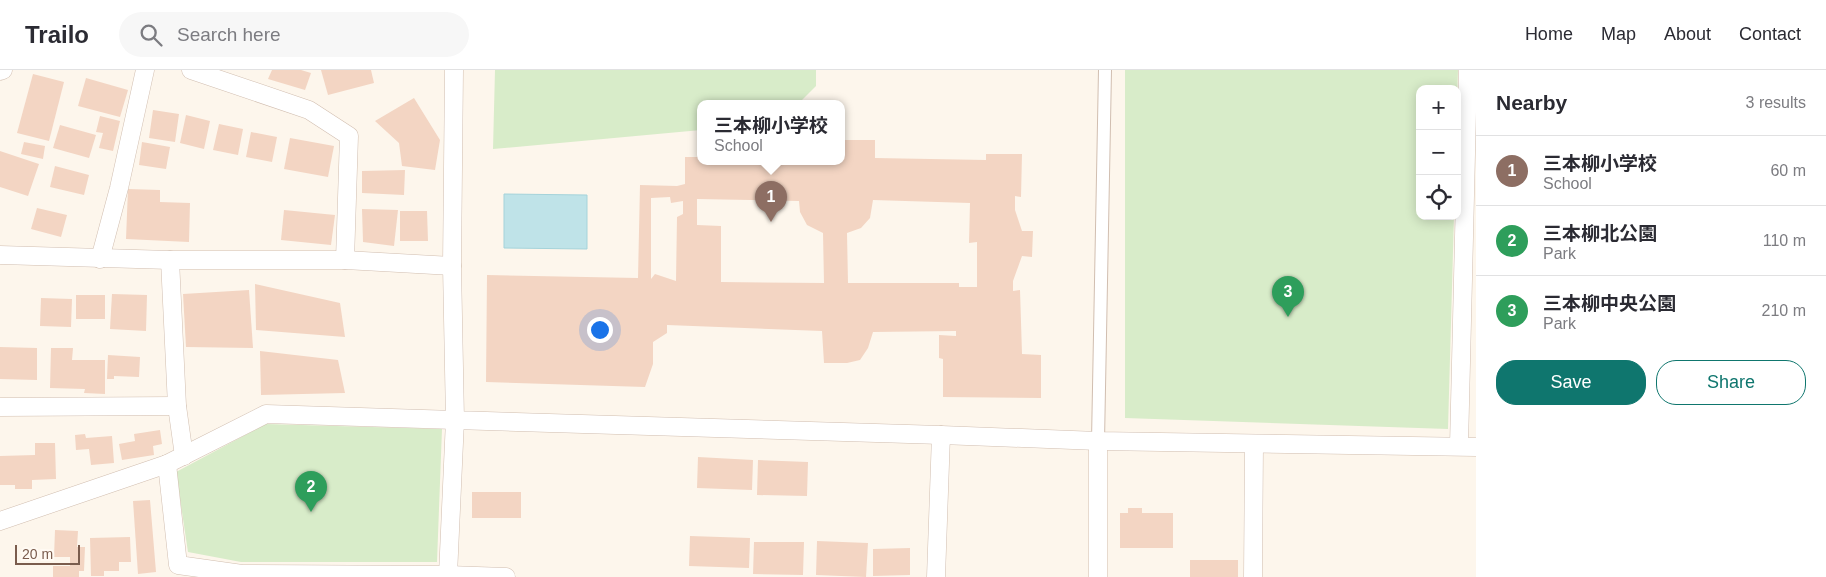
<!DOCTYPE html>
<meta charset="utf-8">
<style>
:root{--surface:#fff;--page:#f7f7f7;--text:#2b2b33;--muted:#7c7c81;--line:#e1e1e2;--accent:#0f766e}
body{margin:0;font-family:Arial,"Noto Sans JP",sans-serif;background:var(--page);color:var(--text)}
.controls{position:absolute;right:15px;top:15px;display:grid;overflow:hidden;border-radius:10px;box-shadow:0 2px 12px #0003}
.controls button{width:45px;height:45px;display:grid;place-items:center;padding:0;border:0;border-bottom:1px solid var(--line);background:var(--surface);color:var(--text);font:25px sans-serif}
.scale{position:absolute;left:15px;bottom:12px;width:65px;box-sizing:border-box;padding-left:5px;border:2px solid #7a5c4d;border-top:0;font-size:14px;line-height:18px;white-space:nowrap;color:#7a5c4d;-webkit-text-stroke:4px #fffaf3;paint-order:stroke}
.you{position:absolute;left:599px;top:259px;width:18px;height:18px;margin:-12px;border:4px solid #fff;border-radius:50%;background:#1a73e8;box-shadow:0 0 0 8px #1a73e833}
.badge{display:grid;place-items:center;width:32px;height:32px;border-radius:50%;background:var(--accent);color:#fff;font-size:16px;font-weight:700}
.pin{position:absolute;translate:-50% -41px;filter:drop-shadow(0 1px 2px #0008)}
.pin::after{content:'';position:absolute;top:26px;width:18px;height:15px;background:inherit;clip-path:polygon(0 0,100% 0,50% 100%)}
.popup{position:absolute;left:697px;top:30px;width:148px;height:65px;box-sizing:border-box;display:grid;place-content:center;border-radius:10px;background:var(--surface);filter:drop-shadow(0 1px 4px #0005);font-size:16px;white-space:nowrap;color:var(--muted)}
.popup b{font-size:19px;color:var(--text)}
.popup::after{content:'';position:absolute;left:50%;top:100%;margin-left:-10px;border:10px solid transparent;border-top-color:var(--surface)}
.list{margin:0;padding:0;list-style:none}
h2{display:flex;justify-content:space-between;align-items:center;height:65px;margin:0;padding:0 20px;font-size:21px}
h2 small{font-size:16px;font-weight:400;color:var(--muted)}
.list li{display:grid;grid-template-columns:32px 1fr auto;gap:15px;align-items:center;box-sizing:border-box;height:70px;padding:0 20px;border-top:1px solid var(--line)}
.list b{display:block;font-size:19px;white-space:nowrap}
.list p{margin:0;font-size:16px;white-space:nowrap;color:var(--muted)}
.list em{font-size:16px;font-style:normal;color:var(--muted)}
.actions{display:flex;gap:10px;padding:15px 20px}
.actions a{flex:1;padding:11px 0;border:1px solid var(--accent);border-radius:20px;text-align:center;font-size:18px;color:var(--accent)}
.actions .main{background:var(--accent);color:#fff}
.icon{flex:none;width:28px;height:28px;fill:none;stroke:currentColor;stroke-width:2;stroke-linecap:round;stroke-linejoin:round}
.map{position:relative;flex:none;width:1476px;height:507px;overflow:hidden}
header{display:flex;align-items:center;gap:30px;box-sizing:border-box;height:70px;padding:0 25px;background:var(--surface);border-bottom:1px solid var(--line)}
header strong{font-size:24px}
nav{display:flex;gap:28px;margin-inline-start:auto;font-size:18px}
.search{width:350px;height:45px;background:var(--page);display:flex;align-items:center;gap:12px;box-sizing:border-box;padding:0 18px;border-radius:28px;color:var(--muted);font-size:19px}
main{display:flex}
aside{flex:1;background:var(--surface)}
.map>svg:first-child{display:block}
.green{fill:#d8ecc9}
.water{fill:#bfe3e8;stroke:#a5d3da}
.building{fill:#f3d5c3;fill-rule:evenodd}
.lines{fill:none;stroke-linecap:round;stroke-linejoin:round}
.pedestrian-casing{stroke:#d1beb0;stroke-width:14}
.minor-casing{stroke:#d1beb0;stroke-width:19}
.pedestrian{stroke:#fff;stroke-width:12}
.minor{stroke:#fff;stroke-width:18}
</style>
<header>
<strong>Trailo</strong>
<div class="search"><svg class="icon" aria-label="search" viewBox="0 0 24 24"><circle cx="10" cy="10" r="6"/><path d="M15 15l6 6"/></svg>Search here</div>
<nav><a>Home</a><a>Map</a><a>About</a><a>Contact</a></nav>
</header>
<main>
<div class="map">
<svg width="1476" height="507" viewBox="0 0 1476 507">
<rect width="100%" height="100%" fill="#fdf6ec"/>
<g class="green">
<path d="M495,0H816V16L799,33H701V60L493,79Z"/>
<path d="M1125,0H1458L1457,30V19H1420V146H1454L1448,359L1125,348Z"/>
<path d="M266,354L442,359L437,492H241L188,482L176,402Z"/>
</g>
<path class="water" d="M504,124L587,125V179L504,178Z"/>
<g class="building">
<path d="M272,0H301L311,3L305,20L268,9Z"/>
<path d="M321,0H371L374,13L328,25Z"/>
<path d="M33,4L64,12L49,71L17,63Z"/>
<path d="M86,8L128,20L120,47L78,36Z"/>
<path d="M414,28L440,70L435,100L402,96L399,73L375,51Z"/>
<path d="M153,40L179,44L175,72L149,68Z"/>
<path d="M186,45L210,51L204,79L180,73Z"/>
<path d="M100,46L120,51L113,81L99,78L103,63L96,62Z"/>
<path d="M219,54L243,59L238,85L213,80Z"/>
<path d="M60,55L96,65L89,88L53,78Z"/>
<path d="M251,62L277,67L272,92L246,87Z"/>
<path d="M290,68L334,76L328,107L284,99Z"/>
<path d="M841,70H875V88L986,90V84H1022L1021,127L1015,126V140L1022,161H1033L1032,187L1022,186L1013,211V221L1020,220L1022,284L1041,285V328L943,327V289L939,288V265L956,266V261L873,262L868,278L860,290L847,293H824L822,261L667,255V263L653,272V294L645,317L486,312L487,205L638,208L640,115L677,116L685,114V87H701V91H841ZM670,127L671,133L683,131V144L677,147L676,211L655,204L651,209V128ZM697,129L799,131L800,142L807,155L823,163L824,213L721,212V156L697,155ZM873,130L970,133L969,173L977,172V217H959V213H848L847,163L861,158L870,148Z"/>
<path d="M24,72L45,76L43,89L21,84Z"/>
<path d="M142,72L170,77L166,99L139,95Z"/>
<path d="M0,81L39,94L28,126L0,117Z"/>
<path d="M55,96L89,105L84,125L50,117Z"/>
<path d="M405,100L404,125L362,123V101Z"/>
<path d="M128,119L160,120V132L190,133L189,172L126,169Z"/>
<path d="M37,138L67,145L61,167L31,159Z"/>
<path d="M362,139L398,140L394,176L363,172Z"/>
<path d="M284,140L335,145L331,175L281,170Z"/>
<path d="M400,141H427L428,171H400Z"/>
<path d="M255,214L340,233L345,267L256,260Z"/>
<path d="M249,220L253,278L186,277L183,224Z"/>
<path d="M112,224L147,225L146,261L110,259Z"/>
<rect x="76" y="225" width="29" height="24"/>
<path d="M41,228L72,229L71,257L40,256Z"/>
<path d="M0,277L37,278V310L0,309Z"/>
<path d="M51,278H73L72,290H105V324L84,323L85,319L50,318Z"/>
<path d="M260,281L338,290L345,323L261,325Z"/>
<path d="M108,285L140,287L139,307L114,306V309H107Z"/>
<path d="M160,360L162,374L153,376L154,385L122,390L119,374L135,371L134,364Z"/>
<path d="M85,364L86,368L112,366L114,393L91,395L89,379L76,380L75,365Z"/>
<path d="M35,373H55L56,409L32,410V419H15V415H0V386L35,385Z"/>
<path d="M698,387L753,390L752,420L697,418Z"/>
<path d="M758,390L808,392L807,426L757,425Z"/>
<rect x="472" y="422" width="49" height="26"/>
<path d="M150,430L156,502L138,504L133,431Z"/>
<path d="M1128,438H1142V443H1173V478H1120V443H1128Z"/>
<path d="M55,460L78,461L77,477H85L84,501H79V507H53V496H70V487H54Z"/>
<path d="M690,466L750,468L749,498L689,496Z"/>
<path d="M130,467L131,492H119V501H104V506H91L90,468Z"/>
<path d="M817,471L868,473L866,507L816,505Z"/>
<path d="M754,472H804L803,505L753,504Z"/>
<path d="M910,478V505L873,506V479Z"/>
<rect x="1190" y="490" width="48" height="17"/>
</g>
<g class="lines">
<g class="pedestrian-casing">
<path id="pedestrian" d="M1098,371L1105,0"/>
</g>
<g class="minor-casing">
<g id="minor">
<path d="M191,0L309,40L349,66L345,190"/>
<path d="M454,0L452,196L455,350L941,365L1098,371L1476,377"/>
<path d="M0,1L3,0"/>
<path d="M0,185L170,190H345L452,196"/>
<path d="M100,189L119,118L145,0"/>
<path d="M170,190L177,336L184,386"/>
<path d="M0,337L177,336"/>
<path d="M1459,376L1468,0"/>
<path d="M167,394L178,495L242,504L448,505L506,507"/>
<path d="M0,451L167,394L266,344L455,350L448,505"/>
<path d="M936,507L941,365"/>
<path d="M1098,507V371"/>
<path d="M1253,507L1254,374"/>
</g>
</g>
<use href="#pedestrian" class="pedestrian"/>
<use href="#minor" class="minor"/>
</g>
</svg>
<div class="controls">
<button>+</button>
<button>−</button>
<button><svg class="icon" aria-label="locate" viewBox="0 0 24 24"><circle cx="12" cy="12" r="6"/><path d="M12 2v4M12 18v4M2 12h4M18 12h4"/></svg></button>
</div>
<div class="scale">20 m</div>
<div class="you"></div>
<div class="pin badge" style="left:771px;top:152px;background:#8d6e63">1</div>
<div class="popup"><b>三本柳小学校</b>School</div>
<div class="pin badge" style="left:311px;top:442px;background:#2e9e5b">2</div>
<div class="pin badge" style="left:1288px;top:247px;background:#2e9e5b">3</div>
</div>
<aside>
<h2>Nearby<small>3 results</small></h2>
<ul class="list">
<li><span class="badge" style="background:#8d6e63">1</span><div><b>三本柳小学校</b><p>School</p></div><em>60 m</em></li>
<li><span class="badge" style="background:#2e9e5b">2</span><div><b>三本柳北公園</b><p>Park</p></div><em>110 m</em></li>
<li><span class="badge" style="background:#2e9e5b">3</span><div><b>三本柳中央公園</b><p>Park</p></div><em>210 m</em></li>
</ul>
<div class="actions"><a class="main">Save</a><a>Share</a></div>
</aside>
</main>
